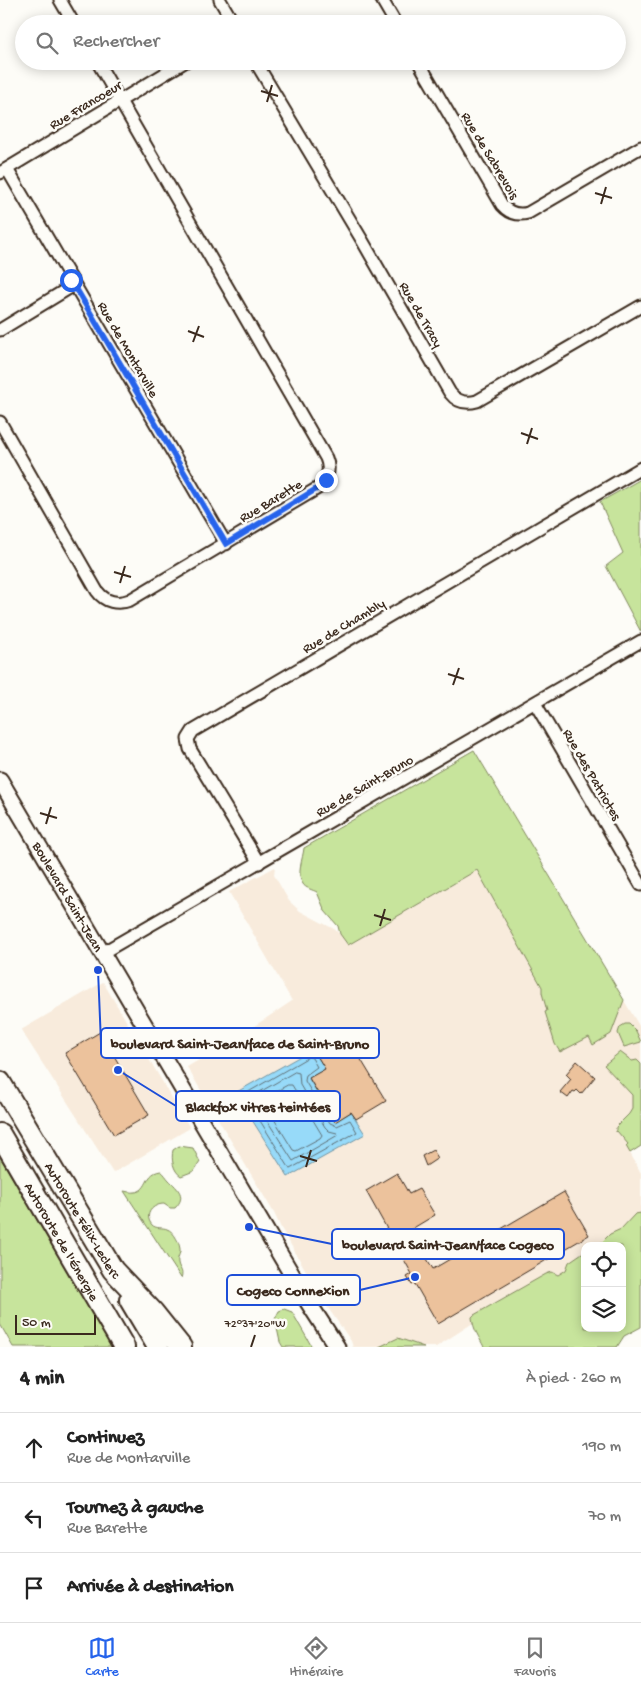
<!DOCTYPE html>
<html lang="fr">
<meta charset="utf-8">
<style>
:root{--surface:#fff;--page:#f6f6f6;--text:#222;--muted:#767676;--line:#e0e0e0;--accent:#2563eb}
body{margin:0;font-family:"Gochi Hand",sans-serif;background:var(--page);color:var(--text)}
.controls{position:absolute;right:15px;bottom:15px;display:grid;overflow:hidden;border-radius:10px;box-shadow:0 2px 12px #0003}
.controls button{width:45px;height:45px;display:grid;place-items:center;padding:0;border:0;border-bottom:1px solid var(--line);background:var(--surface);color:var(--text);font:25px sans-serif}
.scale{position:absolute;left:15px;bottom:12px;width:81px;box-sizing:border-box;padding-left:5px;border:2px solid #3b2a1e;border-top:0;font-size:14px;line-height:18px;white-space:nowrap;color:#3b2a1e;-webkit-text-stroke:4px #fdfcf7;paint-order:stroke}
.stop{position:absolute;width:15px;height:15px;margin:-11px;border:4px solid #2563eb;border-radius:50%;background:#fff}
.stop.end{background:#2563eb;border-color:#fff;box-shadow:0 1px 5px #0008}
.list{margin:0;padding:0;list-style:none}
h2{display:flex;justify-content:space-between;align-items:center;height:65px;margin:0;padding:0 20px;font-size:21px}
h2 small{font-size:16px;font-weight:400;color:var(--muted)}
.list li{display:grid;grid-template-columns:32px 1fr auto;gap:15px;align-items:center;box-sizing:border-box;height:70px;padding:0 20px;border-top:1px solid var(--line)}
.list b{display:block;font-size:19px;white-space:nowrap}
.list p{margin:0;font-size:16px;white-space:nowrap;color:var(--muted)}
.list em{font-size:16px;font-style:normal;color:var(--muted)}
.icon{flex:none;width:28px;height:28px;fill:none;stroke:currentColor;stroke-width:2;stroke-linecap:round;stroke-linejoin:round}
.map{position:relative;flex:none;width:641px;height:1347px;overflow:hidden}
.search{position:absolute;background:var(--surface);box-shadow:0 2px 12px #0003;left:15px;right:15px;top:15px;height:55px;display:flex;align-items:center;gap:12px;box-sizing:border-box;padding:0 18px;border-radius:28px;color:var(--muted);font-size:19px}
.sheet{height:275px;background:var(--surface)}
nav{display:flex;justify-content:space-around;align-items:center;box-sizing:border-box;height:70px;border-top:1px solid var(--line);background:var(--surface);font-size:14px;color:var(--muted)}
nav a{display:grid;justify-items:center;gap:2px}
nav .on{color:var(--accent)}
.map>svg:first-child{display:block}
.built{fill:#f8ebdc}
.green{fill:#c7e49c;stroke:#81875d}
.water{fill:#97daf9;stroke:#7294a1}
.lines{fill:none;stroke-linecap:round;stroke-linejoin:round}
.shore{stroke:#607076;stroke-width:1}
.building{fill:#ecc29c;stroke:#3b2a1e}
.street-casing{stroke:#3b2a1e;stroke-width:15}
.secondary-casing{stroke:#3b2a1e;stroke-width:19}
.highway-casing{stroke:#3b2a1e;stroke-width:24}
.street{stroke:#fdfcf7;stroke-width:11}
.secondary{stroke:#fdfcf7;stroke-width:15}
.highway{stroke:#fdfcf7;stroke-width:20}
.route{stroke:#2563eb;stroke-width:6}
.ticks{fill:none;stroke:#3b2a1e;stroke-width:2}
.labels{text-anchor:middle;stroke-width:5;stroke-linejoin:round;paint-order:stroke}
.street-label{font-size:14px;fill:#3b2a1e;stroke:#fdfcf7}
.ticks-label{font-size:12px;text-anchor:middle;fill:#3b2a1e;stroke:#fdfcf7;stroke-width:5;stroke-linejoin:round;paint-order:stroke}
.leader{fill:none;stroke:#1d4ed8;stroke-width:2}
.callout-dot{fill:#1d4ed8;stroke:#fdfcf7;stroke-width:2}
.callout{fill:#fdfcf7;stroke:#1d4ed8;stroke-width:2}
.callout-label{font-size:15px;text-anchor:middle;font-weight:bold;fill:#3b2a1e}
</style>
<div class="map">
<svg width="641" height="1347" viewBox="0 0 641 1347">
<rect width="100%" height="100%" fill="#fdfcf7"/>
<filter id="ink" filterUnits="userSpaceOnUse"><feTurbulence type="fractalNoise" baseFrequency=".02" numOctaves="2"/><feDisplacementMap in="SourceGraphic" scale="10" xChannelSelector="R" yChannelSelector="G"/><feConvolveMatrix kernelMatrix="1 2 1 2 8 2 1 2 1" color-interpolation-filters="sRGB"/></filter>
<g filter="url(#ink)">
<g class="built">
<path d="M275,867L274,875L289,901L300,911L334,929L340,934L348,945L477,870L559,1017L616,987L641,1029V1146L630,1153L641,1173V1226L610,1246H585V1260L473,1323L436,1347H424L398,1338L379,1347H353L351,1341L326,1305L281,1228L274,1213L187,1067L241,1035L292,1001L229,892Z"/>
<path d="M103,982L190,1128L113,1173L21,1030Z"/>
</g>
<g class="green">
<path d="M641,479V632L606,566L623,553L600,502Z"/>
<path d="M474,750L624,1000L611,1034L593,1045L589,1037L560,1052L555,1044L545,1012L547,1011L542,993V987L477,870L348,945L340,934L338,926L325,911L317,892C313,890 305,888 303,884C296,875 303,858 304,848Z"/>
<path d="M625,1024H629L636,1031L641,1042L624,1047L618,1033L620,1027Z"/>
<path d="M620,1052L632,1061L637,1060L641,1064V1146L630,1153L626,1146L628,1144L617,1131L616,1132V1127L629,1114L632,1109V1095L604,1065Z"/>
<path d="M179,1146L193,1148L200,1162L194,1171L181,1176C173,1171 171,1159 173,1150Z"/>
<path d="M0,1157L111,1347H13L0,1324Z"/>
<path d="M161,1171C165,1174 166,1177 169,1180C178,1189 187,1196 175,1208H170L164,1204C153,1204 143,1214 152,1225C156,1229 163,1227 167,1229C174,1231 181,1245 180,1252C179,1256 177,1258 178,1263C179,1269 184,1271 181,1278L124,1191C152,1198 141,1173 161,1171Z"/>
<path d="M641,1213V1327L624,1336L617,1347H484C479,1337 473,1329 472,1317L474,1315L546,1274L552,1272L558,1275L566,1270L569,1262L585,1251V1328H622V1246H594L602,1242L610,1234L621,1229L635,1214Z"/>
<path d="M284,1309L292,1312L312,1347H283L280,1342L275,1319L279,1311Z"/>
<path d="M398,1338L424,1347H379Z"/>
</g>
<path class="water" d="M313,1049L325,1069L309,1079L335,1121L351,1112L365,1134L288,1177L235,1093Z"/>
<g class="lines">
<g class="shore">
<path d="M309,1057L312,1058L317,1067L306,1075L305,1081L330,1123L337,1126L350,1120L357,1132L290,1169L244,1095Z"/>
<path d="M295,1072L299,1073L300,1085L325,1127L329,1131L337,1133L338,1135L293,1161L252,1097Z"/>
<path d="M288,1085H292L322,1135L320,1138L296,1151L293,1150L263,1101L264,1098Z"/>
</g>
</g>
<g class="building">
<path d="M100,1032L149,1115L114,1135L65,1053Z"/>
<path d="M323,1044L328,1052L336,1047L341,1055L347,1051L350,1057L357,1053L386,1101L356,1119L351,1112L335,1122L309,1078L325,1069L313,1049Z"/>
<path d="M577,1061L595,1077L581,1094L577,1090L575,1092L573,1091L568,1098L560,1092L571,1079L566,1074Z"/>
<path d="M433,1150L438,1158L426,1166L422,1156Z"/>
<path d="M397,1173L409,1194L419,1189L435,1215L410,1230L433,1269L564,1192L589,1235L438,1324L415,1284L412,1285L407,1277L412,1274L366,1191Z"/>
</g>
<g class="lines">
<g class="street-casing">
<g id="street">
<path d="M60,0L74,24"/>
<path d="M220,0L234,24"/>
<path d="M382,0L396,24"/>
<path d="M255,61L362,240L450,393C457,402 466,404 477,401L641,306"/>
<path d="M418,61L502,205C509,213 517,216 528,213L641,147"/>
<path d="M7,169L226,544"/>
<path d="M0,173L186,61"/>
<path d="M0,330L74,285"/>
<path d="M0,422L97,591C105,602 117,605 130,600L318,488C327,481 331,470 326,458L97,61"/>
<path d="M535,703L641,885"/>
<path d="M259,863L190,749L188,739L193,731L641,468"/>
<path d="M102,953L641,641"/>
</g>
</g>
<g class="secondary-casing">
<g id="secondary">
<path id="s1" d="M0,780L308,1302L337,1347"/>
</g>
</g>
<g class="highway-casing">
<g id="highway">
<path id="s2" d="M0,1082L113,1270L153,1312L181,1347"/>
<path id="s3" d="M0,1134L124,1347"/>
<path d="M130,1300L158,1347"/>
</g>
</g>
<use href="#street" class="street"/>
<use href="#secondary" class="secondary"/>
<use href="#highway" class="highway"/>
</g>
</g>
<g class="lines" filter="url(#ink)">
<path class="route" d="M71,280L226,544L318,488L326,480"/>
</g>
<path class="ticks" d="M261,91L278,96M267,102L272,85M595,193L612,198M601,204L606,187M188,331L204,337M193,342L199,326M521,433L538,439M527,444L532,428M114,572L131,577M120,583L125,566M448,674L464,679M453,685L459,668M40,813L57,818M46,824L51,807M374,915L391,920M380,926L385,909M300,1156L317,1161M306,1167L311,1150M251,1347L255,1335"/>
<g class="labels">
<g class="street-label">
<text transform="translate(85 104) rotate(-31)" y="5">Rue Francoeur</text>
<text transform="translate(491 155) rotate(59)" y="5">Rue de Sabrevois</text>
<text transform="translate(422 314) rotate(60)" y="5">Rue de Tracy</text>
<text transform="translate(129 349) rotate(60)" y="5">Rue de Montarville</text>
<text transform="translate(270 500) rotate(-31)" y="5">Rue Barette</text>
<text transform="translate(343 625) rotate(-31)" y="5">Rue de Chambly</text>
<text transform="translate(593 774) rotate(60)" y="5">Rue des Patriotes</text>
<text transform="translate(364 785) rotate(-30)" y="5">Rue de Saint-Bruno</text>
<text dy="5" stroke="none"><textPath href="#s1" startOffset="135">Boulevard Saint-Jean</textPath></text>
<text dy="5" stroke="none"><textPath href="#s2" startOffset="161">Autoroute Félix-Leclerc</textPath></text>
<text dy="5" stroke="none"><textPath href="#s3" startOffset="124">Autoroute de l'Énergie</textPath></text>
</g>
</g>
<g class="ticks-label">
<text x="255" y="1327">72°37'20"W</text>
</g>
<path class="leader" d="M98 970L101 1043M118 1070L176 1106M249 1227L332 1244M415 1277L360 1290"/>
<g class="callout-dot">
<circle cx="98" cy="970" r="5"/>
<circle cx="118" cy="1070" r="5"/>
<circle cx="249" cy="1227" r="5"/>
<circle cx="415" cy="1277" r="5"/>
</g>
<g class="callout">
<rect x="101" y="1028" width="278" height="30" rx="5"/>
<rect x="176" y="1091" width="164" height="30" rx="5"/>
<rect x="332" y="1229" width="232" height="30" rx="5"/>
<rect x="227" y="1275" width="133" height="30" rx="5"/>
</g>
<g class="callout-label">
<text x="240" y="1048">boulevard Saint-Jean/face de Saint-Bruno</text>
<text x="258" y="1111">Blackfox vitres teintées</text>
<text x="448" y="1249">boulevard Saint-Jean/face Cogeco</text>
<text x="293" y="1295">Cogeco Connexion</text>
</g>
</svg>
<div class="controls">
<button><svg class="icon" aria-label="locate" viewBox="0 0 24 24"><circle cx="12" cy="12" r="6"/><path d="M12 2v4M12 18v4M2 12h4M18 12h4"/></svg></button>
<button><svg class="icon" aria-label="layers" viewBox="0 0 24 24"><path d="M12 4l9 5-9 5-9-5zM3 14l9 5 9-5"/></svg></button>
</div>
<div class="scale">50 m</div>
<div class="stop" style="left:71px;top:280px"></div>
<div class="stop end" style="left:326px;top:480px"></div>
<div class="search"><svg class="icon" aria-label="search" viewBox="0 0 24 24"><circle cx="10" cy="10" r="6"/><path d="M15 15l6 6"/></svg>Rechercher</div>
</div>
<section class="sheet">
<h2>4 min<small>À pied · 260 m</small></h2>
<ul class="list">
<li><svg class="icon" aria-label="ahead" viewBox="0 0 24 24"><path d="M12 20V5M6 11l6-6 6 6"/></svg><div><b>Continuez</b><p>Rue de Montarville</p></div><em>190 m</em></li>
<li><svg class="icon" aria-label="left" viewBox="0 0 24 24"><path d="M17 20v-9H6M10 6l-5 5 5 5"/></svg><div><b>Tournez à gauche</b><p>Rue Barette</p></div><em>70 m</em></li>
<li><svg class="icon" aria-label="arrive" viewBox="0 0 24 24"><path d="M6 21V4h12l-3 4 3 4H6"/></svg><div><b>Arrivée à destination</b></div></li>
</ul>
</section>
<nav>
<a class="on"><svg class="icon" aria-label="map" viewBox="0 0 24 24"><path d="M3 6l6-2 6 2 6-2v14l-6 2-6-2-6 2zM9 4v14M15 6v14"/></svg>Carte</a>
<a><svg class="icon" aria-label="directions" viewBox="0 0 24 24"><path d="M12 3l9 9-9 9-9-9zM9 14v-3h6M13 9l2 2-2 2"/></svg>Itinéraire</a>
<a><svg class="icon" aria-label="saved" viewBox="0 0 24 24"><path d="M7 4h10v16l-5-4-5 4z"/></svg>Favoris</a>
</nav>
